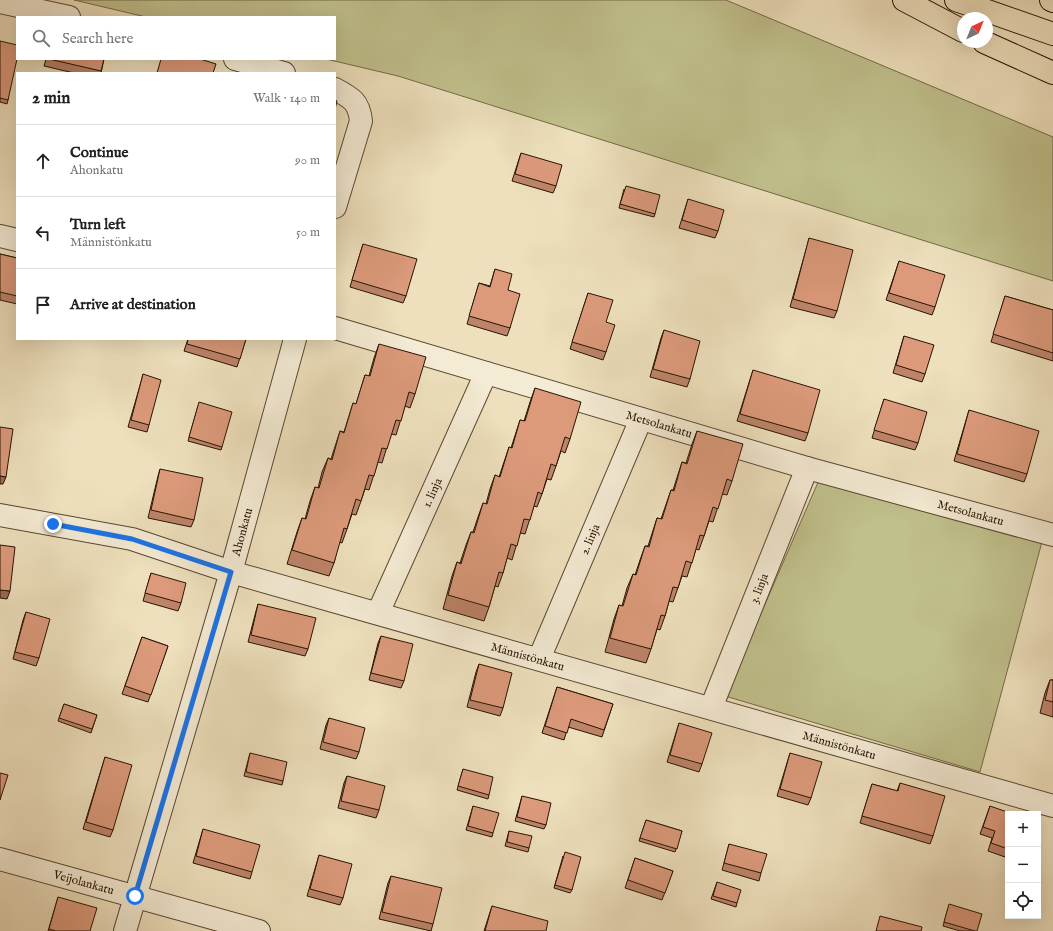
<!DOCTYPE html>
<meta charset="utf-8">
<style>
:root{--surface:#fff;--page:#f2f2f2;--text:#202124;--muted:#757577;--line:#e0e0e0}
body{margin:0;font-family:"IM FELL English",serif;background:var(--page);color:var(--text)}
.controls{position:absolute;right:12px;bottom:12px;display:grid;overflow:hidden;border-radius:0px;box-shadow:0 4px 16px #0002}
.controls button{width:36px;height:36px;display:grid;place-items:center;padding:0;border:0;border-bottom:1px solid var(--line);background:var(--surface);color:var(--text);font:20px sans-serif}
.compass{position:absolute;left:957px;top:12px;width:36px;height:36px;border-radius:50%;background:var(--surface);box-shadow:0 4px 16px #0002;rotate:43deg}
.stop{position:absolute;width:12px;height:12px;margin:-9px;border:3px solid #1a73e8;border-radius:50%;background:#fff}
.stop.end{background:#1a73e8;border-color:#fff;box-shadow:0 1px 4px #0008}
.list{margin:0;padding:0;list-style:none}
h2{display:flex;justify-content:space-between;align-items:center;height:52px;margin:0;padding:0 16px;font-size:17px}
h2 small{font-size:13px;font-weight:400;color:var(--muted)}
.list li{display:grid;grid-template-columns:26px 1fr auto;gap:12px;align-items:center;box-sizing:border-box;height:72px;padding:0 16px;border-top:1px solid var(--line)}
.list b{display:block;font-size:15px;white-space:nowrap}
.list p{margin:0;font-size:13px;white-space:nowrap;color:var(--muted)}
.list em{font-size:13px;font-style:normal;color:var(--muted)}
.icon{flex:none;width:22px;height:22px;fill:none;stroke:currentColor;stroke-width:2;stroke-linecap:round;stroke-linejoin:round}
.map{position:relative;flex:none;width:1053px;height:931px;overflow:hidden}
.search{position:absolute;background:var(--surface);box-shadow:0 4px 16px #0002;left:16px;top:16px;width:320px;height:44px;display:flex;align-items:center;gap:10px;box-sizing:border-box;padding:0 14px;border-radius:0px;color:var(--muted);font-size:15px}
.panel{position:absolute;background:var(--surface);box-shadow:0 4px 16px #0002;left:16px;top:72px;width:320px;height:268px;border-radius:0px}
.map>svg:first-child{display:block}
.green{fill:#c0c08c;stroke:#746a48}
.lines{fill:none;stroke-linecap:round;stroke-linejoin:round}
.minor-casing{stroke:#5a4732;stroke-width:24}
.trunk-casing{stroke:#281403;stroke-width:24}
.minor{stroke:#f4ebd4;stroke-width:22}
.trunk{stroke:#eee0bd;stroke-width:22}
.wall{fill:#bd846a;stroke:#281403}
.shaded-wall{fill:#9a6c56;stroke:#281403}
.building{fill:#dc9a7b;stroke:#281403}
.route{stroke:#1a73e8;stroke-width:5}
.labels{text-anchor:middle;stroke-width:3.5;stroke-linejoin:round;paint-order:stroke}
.street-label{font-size:12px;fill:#281403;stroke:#f4ebd4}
</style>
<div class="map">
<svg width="1053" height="931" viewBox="0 0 1053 931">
<rect width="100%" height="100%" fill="#eee0bd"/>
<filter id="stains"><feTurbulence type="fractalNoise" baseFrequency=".005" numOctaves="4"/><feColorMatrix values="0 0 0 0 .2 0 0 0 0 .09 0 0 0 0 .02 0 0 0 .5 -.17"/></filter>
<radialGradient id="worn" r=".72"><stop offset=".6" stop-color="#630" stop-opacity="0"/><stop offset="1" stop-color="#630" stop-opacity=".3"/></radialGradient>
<g class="green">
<path d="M74,0H726L1053,137V281L398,76L326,59H335V17H146Z"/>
<path d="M819,480L1043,538L980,772L725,696Z"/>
</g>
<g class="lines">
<g class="minor-casing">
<g id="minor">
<path d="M0,2L69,17"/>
<path d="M235,59L284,73"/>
<path d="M335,89C352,98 359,102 361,121L335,207"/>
<path d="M0,236L17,240"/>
<path id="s1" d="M335,328L807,468L1053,535"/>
<path id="s2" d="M0,515L132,539L231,572L1053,806"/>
<path id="s3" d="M378,613L486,373"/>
<path id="s4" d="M539,659L641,419"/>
<path id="s5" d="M711,708L807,468"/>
<path id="s6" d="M0,859L259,931"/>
<path id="s7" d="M125,931L231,572L295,339"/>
</g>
</g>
<g class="trunk-casing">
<g id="trunk">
<path d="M904,0L963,31"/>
<path d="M956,0L1053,34"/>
<path d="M1051,0L1053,1"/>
<path d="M984,42L1053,73"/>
</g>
</g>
<use href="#minor" class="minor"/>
<use href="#trunk" class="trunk"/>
</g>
<g class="wall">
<path d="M0,41L8,100L7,104L0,102Z"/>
<path d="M46,59H104L101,73H74L44,66Z"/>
<path d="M521,153L556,186L553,193L512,181Z"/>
<path d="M624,189L655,214L654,217L619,208Z"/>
<path d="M688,199L718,231L715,238L679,228Z"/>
<path d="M809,238L837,311L834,318L790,307L807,246Z"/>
<path d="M363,244L406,296L403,303L350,287Z"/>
<path d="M0,254L17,258V304L0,300Z"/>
<path d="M899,261L935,307L932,315L886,300Z"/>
<path d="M495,269L508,290L510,328L507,336L467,324L479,283L490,286Z"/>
<path d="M588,293L606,322V352L603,360L570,349Z"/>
<path d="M1005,296L1053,310V361L991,342Z"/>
<path d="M664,330L690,379L687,387L650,377L661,338Z"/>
<path d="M904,336L925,374L922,382L893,373Z"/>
<path d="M188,339H246L237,367L184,351Z"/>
<path d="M379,344L415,394L410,408L405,406L396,435L391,434L382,463L378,462L369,490L365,489L361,501L356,515L352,514L347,529L342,543L339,542L334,563L329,576L287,564L297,532L302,518L305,519L310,501L315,487L318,488L322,472L328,458L331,459L340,431L344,432L353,403L356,404L365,375L369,376L374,358Z"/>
<path d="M753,370L808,433L805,441L737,421Z"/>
<path d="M143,374L149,425L147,432L128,427L141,382Z"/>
<path d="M535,388L570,439L565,453L561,451L556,466L551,480L547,479L542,494L537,507L534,506L525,534L520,533L512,560L507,558L503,573L498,587L495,586L489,607L484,621L443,609L452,576L457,562L460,563L466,545L471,532H473L478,517L483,503L486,504L490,489L495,475L499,477L509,447L511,448L520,420L524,421L530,402Z"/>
<path d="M884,399L918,443L915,450L872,438Z"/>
<path d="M198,406L222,447L221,450L188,441Z"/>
<path d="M969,410L1027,474L1024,482L954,461Z"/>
<path d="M697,431L732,481L727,495L722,494L713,522L709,521L704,536L699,550L696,549L687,577L682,576L673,602L669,601L665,616L660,630L657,629L651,649L646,663L605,652L614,619L619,605L622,606L627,588L633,574L635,575L640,560L645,546H648L657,518L661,519L671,490H673L682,462L686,463L692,444Z"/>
<path d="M160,469L194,520L191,527L148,518L158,476Z"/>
<path d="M151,573L181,603L178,611L143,601Z"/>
<path d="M258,604L308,649L305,656L248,642L256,611Z"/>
<path d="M26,612L39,658L36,666L13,659L23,620Z"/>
<path d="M381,636L404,681L401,688L369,680L378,643Z"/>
<path d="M142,637L168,646L148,702L122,694Z"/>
<path d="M479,664L503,708L500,716L467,707L476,672Z"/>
<path d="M1050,680H1053V717L1040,713L1045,693Z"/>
<path d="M557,687L613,704L602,737L568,727L564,740L542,733Z"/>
<path d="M64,704L97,715L91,733L58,721Z"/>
<path d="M329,718L359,752L356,759L320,749L326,725Z"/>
<path d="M679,723L702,764L699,772L667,762Z"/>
<path d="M250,753L283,781L282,785L244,776Z"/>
<path d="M790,753L811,798L808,805L777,796Z"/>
<path d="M105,757L113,830L110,837L83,829Z"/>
<path d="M463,769L489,795L488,799L457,790Z"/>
<path d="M347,776L379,810L376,818L338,808L344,783Z"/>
<path d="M900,783L933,836L930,844L860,823L872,784L897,791Z"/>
<path d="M522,796L546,825L544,829L515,821Z"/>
<path d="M473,806L493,833L492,837L466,830Z"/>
<path d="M990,806L1008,848L1005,857L988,851L992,838L980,834Z"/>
<path d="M646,820L682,831L675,852L639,841Z"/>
<path d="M203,829L252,872L250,879L193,863Z"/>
<path d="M509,831L529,848L528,852L505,846Z"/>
<path d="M729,844L761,873L759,881L722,870L727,852Z"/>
<path d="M319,855L343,898L340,905L307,896L317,862Z"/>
<path d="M563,856L572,890L570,893L554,888Z"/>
<path d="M635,858L673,871L662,900L625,888Z"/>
<path d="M391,876L433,924L431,931L379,919L388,883Z"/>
<path d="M717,882L737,903L736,907L711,899Z"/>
<path d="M58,897L90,931H48Z"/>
<path d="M492,906L546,931H484Z"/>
<path d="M948,908L977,931H960L943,926Z"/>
</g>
<g class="shaded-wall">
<path d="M0,476L6,477L3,484H0Z"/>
<path d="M0,590L10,591L7,599L0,598Z"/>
</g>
<g class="building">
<path d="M0,41L17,45V59L8,100L0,98Z"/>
<path d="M49,59H104L101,71Z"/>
<path d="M161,59H200L216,64L213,73H157Z"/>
<path d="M335,100L337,101L335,109Z"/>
<path d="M521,153L562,165L556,186L515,174Z"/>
<path d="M626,186L660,195L655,214L620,204Z"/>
<path d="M688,199L724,210L718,231L682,220Z"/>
<path d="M809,238L853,250L837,311L793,299Z"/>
<path d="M363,244L417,259L406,296L352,280Z"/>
<path d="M0,254L17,258V296L0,292Z"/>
<path d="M899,261L945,275L935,307L889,293Z"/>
<path d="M495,269L512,274L508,290L520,294L510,328L469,316L479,283L490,287Z"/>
<path d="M588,293L613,300L606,322L615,325L606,352L572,342Z"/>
<path d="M1005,296L1053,310V353L993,334Z"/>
<path d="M664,330L700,341L690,379L653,369Z"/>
<path d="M904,336L934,345L925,374L896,365Z"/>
<path d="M188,339H246L240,359L187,344Z"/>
<path d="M379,344L426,357L415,394L409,392L401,421L396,420L387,449L382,448L374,476L369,475L361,501L356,499L347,529L344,528L334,563L292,550L302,518L306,519L315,487L319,488L328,458L332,460L340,431L344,433L353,403L356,404L365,375L370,376Z"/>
<path d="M753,370L820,390L808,433L740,414Z"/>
<path d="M143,374L161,380L149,425L131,420Z"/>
<path d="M535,388L581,402L570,439L565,437L556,466L551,464L542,494L538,492L530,520L524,519L517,546L511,544L503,573L499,572L489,607L448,595L457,562L461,564L471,532L474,533L483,503L487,504L495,475L500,477L509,447L512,448L520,420L525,421Z"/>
<path d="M884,399L927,412L918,443L874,430Z"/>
<path d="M199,402L232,412L222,447L189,437Z"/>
<path d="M969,410L1039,431L1027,474L957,454Z"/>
<path d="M0,427L13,429L6,477L0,476Z"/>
<path d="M697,431L743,444L732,481L727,479L718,509L713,507L704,536L700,535L692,563L686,561L678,588L673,587L665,616L661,615L651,649L610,638L619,605L623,606L633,574L636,575L645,546L649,547L657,518L662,519L671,490L674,491L682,462L687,464Z"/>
<path d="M160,469L203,478L194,520L151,510Z"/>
<path d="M0,545L15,547L10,591L0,590Z"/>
<path d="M151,573L186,583L181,603L145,593Z"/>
<path d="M258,604L316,618L308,649L251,635Z"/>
<path d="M26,612L50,619L39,658L15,652Z"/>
<path d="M381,636L413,644L404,681L371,673Z"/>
<path d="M142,637L168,646L151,695L125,686Z"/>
<path d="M479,664L512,673L503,708L470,700Z"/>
<path d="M1050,680H1053V702L1045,700Z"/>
<path d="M557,687L613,704L604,730L571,719L567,733L545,726Z"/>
<path d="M64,704L97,715L92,729L59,718Z"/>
<path d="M329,718L365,728L359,752L323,742Z"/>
<path d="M679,723L712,733L702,764L670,755Z"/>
<path d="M250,753L287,762L283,781L246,772Z"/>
<path d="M790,753L822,762L811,798L780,789Z"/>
<path d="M105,757L132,765L113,830L86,822Z"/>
<path d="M463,769L493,777L489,795L458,786Z"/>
<path d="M0,773L8,775L0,800Z"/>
<path d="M347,776L385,786L379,810L341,801Z"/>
<path d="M900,783L945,796L933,836L862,816L872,784L898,791Z"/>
<path d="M522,796L551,803L546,825L517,817Z"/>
<path d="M473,806L499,813L493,833L468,826Z"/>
<path d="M990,806L1013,814H1008V849L991,843L995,831L983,827Z"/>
<path d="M646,820L682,831L677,849L640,838Z"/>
<path d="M203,829L260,845L252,872L196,856Z"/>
<path d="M509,831L532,836L529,848L507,842Z"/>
<path d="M729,844L767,854L761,873L724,863Z"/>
<path d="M565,852L581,857L572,890L555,885Z"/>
<path d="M319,855L352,864L343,898L310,889Z"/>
<path d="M635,858L673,871L665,893L628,880Z"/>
<path d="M391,876L442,888L433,924L382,912Z"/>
<path d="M717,882L741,890L737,903L713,896Z"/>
<path d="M58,897L97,908L90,931H56L49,929Z"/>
<path d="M949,904L982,914L977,931H975L944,922Z"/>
<path d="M492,906L548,921L546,931H485Z"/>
<path d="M880,916L922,927L921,931H876Z"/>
</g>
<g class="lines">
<path class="route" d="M53,524L132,539L231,572L135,896"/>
</g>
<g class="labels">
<g class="street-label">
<text dy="4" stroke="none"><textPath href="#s1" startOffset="338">Metsolankatu</textPath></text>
<text dy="4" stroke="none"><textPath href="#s3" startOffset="132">1. linja</textPath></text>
<text dy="4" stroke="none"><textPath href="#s1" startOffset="662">Metsolankatu</textPath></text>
<text dy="4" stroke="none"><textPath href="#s7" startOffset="416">Ahonkatu</textPath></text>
<text dy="4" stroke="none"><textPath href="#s4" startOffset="130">2. linja</textPath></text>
<text dy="4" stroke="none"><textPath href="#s5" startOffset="129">3. linja</textPath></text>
<text dy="4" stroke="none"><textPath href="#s2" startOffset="547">Männistönkatu</textPath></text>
<text dy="4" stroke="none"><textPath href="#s2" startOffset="871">Männistönkatu</textPath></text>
<text dy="4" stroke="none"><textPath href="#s6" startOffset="87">Veijolankatu</textPath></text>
</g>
</g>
<rect width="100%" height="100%" filter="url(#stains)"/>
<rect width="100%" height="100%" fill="url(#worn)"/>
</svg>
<div class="controls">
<button>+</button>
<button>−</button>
<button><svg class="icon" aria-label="locate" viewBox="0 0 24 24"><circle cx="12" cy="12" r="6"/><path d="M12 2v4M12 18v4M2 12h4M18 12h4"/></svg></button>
</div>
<svg class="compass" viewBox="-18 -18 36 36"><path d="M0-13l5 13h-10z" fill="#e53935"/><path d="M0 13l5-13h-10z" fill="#757577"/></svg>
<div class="stop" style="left:135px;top:896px"></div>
<div class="stop end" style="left:53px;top:524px"></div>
<div class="search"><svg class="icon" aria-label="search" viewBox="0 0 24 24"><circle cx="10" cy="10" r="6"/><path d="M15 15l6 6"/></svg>Search here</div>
<section class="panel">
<h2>2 min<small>Walk · 140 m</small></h2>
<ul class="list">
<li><svg class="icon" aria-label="ahead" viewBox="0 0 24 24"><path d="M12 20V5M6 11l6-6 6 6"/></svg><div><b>Continue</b><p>Ahonkatu</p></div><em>90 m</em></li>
<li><svg class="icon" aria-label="left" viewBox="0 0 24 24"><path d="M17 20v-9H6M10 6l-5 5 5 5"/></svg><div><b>Turn left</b><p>Männistönkatu</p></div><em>50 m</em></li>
<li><svg class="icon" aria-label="arrive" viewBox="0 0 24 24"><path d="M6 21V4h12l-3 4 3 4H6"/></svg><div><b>Arrive at destination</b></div></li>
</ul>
</section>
</div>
